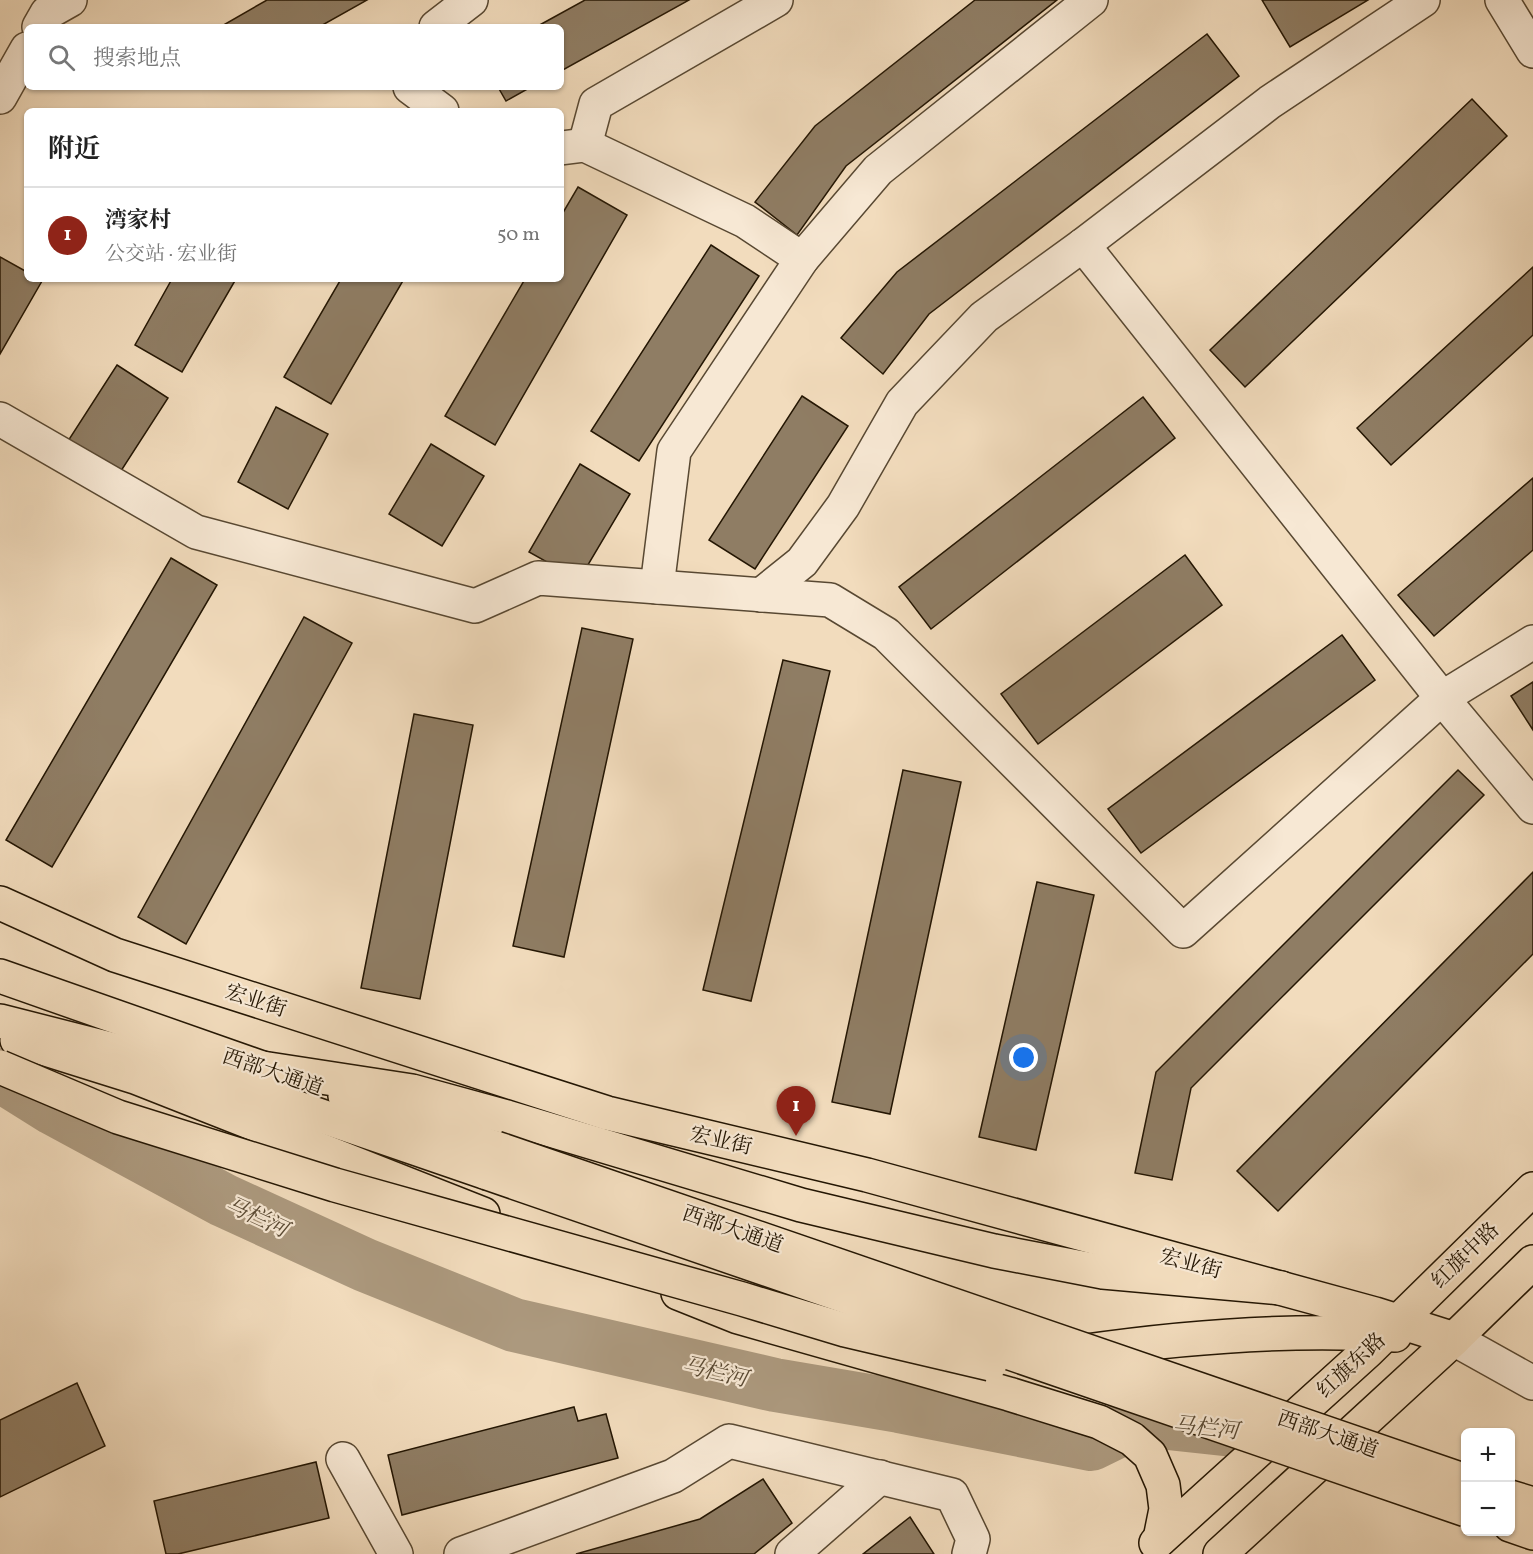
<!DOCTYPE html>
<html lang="zh">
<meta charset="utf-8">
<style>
:root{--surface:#fff;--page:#f6f6f6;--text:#222;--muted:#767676;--line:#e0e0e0;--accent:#8f2418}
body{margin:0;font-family:Vollkorn,"Noto Serif SC",serif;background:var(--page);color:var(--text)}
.controls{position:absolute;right:18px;bottom:18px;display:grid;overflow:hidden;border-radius:9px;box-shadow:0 2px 4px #0004}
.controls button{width:54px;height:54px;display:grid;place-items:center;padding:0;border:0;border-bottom:2px solid var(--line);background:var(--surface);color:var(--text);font:30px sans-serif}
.you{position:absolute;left:1024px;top:1058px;width:21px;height:21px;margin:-15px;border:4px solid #fff;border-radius:50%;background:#1a73e8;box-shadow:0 0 0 9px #1a73e833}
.badge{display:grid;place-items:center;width:39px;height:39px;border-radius:50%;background:var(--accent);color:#fff;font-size:20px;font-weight:700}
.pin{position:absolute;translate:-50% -50px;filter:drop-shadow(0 2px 3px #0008)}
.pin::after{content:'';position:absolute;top:32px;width:21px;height:18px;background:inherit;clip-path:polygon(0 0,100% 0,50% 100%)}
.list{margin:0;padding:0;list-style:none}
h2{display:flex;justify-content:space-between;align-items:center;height:78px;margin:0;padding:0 24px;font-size:26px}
h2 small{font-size:20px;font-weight:400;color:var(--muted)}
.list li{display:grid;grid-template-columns:39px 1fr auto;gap:18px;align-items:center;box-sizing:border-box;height:96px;padding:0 24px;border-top:2px solid var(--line)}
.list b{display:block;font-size:22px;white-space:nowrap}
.list p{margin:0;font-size:20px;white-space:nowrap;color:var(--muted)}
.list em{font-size:20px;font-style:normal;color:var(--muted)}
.icon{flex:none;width:33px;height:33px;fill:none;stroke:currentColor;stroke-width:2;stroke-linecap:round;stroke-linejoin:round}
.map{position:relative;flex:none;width:1533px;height:1554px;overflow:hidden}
.search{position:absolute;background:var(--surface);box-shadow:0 2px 4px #0004;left:24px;top:24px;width:540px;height:66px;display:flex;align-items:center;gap:15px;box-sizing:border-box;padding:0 21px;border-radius:9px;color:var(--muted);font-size:22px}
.panel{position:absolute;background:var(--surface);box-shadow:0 2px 4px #0004;left:24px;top:108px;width:540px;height:174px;border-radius:9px}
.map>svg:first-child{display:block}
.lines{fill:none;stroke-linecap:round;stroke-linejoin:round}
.river{stroke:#ac997e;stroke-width:54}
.building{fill:#8f7d64;stroke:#241603;stroke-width:1.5}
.minor-casing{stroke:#584832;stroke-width:36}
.major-casing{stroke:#241603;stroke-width:36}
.highway-casing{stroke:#241603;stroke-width:36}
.minor{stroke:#f7e8d4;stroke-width:33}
.major{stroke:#f2dcbd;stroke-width:33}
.highway{stroke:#f2dcbd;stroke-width:33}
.highway-bridge-casing{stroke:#241603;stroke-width:36;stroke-linecap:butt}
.highway-bridge{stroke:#f2dcbd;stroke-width:33}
.labels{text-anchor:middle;stroke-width:4.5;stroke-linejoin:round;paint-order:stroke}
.street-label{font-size:21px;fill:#241603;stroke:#f7e8d4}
.water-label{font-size:22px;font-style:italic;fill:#5a4a34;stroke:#f7e8d4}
</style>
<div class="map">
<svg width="1533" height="1554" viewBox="0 0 1533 1554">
<rect width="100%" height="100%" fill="#f2dcbd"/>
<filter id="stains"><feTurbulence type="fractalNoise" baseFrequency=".00333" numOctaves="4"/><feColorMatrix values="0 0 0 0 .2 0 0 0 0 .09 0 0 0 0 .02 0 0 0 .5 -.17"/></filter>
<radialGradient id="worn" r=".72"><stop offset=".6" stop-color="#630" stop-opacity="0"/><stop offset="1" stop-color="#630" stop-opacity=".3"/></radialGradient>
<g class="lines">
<path class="river" d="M0,1075L53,1108L223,1200L365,1265L514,1325L775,1385L899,1406L1091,1444L1140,1420L1233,1430"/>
</g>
<g class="building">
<path d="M267,0H367L319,27H220Z"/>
<path d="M585,0H689L561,71V27H536Z"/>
<path d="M975,0H1057L846,166L797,235L755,202L815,126Z"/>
<path d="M1262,0H1368L1290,47Z"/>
<path d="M1207,34L1239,76L929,314L883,374L841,338L897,272Z"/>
<path d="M498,87H531L506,101Z"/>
<path d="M1472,99L1507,136L1245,387L1210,350Z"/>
<path d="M578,187L627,215L495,445L445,416L525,279H561V216Z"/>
<path d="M711,245L759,276L639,461L591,431Z"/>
<path d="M0,257L27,272V279H39L42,281L0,354Z"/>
<path d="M1533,267V335L1391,465L1357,428Z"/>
<path d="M172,279H236L182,372L135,345Z"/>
<path d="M341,279H404L331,404L284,377Z"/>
<path d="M117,365L168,398L119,474L68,441Z"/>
<path d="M802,396L848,426L755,569L709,540Z"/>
<path d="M1143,397L1175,438L931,629L899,587Z"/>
<path d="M276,407L328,434L288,509L238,482Z"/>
<path d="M431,444L484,476L442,546L389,514Z"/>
<path d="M580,464L630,494L579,580L529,552Z"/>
<path d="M1533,478V550L1434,636L1398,595Z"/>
<path d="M1185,555L1222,605L1038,744L1001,694Z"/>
<path d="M171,558L217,585L52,867L6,840Z"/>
<path d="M304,617L352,643L186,944L138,917Z"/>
<path d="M582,628L633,639L564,957L513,946Z"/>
<path d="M1342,635L1375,680L1141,853L1108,809Z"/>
<path d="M783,660L830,671L751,1001L703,990Z"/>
<path d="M1533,682V730L1511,696Z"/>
<path d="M414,714L473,725L420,999L361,988Z"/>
<path d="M903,770L961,782L890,1114L832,1102Z"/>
<path d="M1458,770L1484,795L1191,1088L1172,1180L1135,1173L1156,1072Z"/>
<path d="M1533,872V954L1278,1211L1237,1171Z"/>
<path d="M1037,882L1094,895L1036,1150L979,1137Z"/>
<path d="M77,1383L105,1446L0,1497V1420Z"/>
<path d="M574,1407L578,1421L606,1414L618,1458L402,1515L388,1455Z"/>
<path d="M316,1462L329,1518L178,1554H166L154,1501Z"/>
<path d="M763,1479L792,1523L754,1554H576L700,1519Z"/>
<path d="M910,1517L934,1554H863Z"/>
</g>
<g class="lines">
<g class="minor-casing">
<g id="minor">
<path d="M1502,0L1533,51"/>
<path d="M39,27L47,13L70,0"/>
<path d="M436,27L471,0"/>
<path d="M410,87L442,111"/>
<path d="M0,97L27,49"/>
<path d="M585,145L596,104L776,0"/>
<path d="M561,148L585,145L745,221L802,259"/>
<path d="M1083,245L1442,698L1533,807"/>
<path d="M0,419L196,532L475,606L538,578L830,600L886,634L1183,931L1442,698L1533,642"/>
<path d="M657,587L674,451L802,259L878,170L1091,0"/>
<path d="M761,595L802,562L843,506L902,403L984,317L1083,245L1270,102L1423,0"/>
<path d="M1454,1339L1533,1383"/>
<path d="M343,1459L396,1554"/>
<path d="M461,1554L673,1476L729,1441L952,1495L973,1539L969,1554"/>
<path d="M792,1554L880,1477"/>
</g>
</g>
<g class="major-casing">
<g id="major">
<path d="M0,903L115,955L607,1113L867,1175L1375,1314L1454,1339"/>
<path d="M17,1040L135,1077L483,1214"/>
<path d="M678,1293L738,1317L1009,1394L1099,1422L1132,1439L1150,1455L1163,1485L1166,1509L1160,1539"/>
<path d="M1079,1352C1183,1337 1290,1328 1395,1335"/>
<path d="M1156,1543L1368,1351L1533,1189"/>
<path d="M1220,1554L1454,1339L1533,1262"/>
</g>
</g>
<g class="highway-casing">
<g id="highway">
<path d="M0,976L282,1075"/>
<path d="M0,1021L173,1065L487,1173"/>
<path d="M262,1068L412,1091L507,1117L801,1205L994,1251L1103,1272L1281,1288"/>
<path d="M345,1096L496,1148"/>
<path d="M1510,1497L1533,1504"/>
<path d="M1510,1525L1533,1533"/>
</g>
</g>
<use href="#minor" class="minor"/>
<use href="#major" class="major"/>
<use href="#highway" class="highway"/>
<g class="highway-bridge-casing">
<g id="highway-bridge">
<path d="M0,1067L118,1117L335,1185L742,1299L845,1330L990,1364"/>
<path d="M496,1148L1466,1481"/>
<path d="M487,1173L1466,1510"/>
</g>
</g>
<use href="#highway-bridge" class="highway-bridge"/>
</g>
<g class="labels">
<g class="street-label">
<text transform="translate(256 1000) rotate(18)" y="7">宏业街</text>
<text transform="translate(273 1072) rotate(19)" y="7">西部大通道</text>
<text transform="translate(721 1140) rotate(13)" y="7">宏业街</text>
<text transform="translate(733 1229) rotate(19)" y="7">西部大通道</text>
<text transform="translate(1465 1255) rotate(-44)" y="7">红旗中路</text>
<text transform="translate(1191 1263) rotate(15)" y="7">宏业街</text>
<text transform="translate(1351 1365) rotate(-43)" y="7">红旗东路</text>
<text transform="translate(1328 1434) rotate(19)" y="7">西部大通道</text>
</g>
<g class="water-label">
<text transform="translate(257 1216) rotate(25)" y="8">马栏河</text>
<text transform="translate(715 1371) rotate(13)" y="8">马栏河</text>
<text transform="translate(1206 1427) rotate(6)" y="8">马栏河</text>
</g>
</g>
<rect width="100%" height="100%" filter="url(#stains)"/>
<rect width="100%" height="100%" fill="url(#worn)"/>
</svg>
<div class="controls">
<button>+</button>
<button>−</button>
</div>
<div class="you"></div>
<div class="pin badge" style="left:796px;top:1136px">1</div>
<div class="search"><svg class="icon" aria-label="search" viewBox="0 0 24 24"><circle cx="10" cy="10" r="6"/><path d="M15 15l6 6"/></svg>搜索地点</div>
<section class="panel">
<h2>附近<small></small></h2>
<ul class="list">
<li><span class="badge">1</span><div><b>湾家村</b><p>公交站 · 宏业街</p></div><em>50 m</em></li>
</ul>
</section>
</div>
